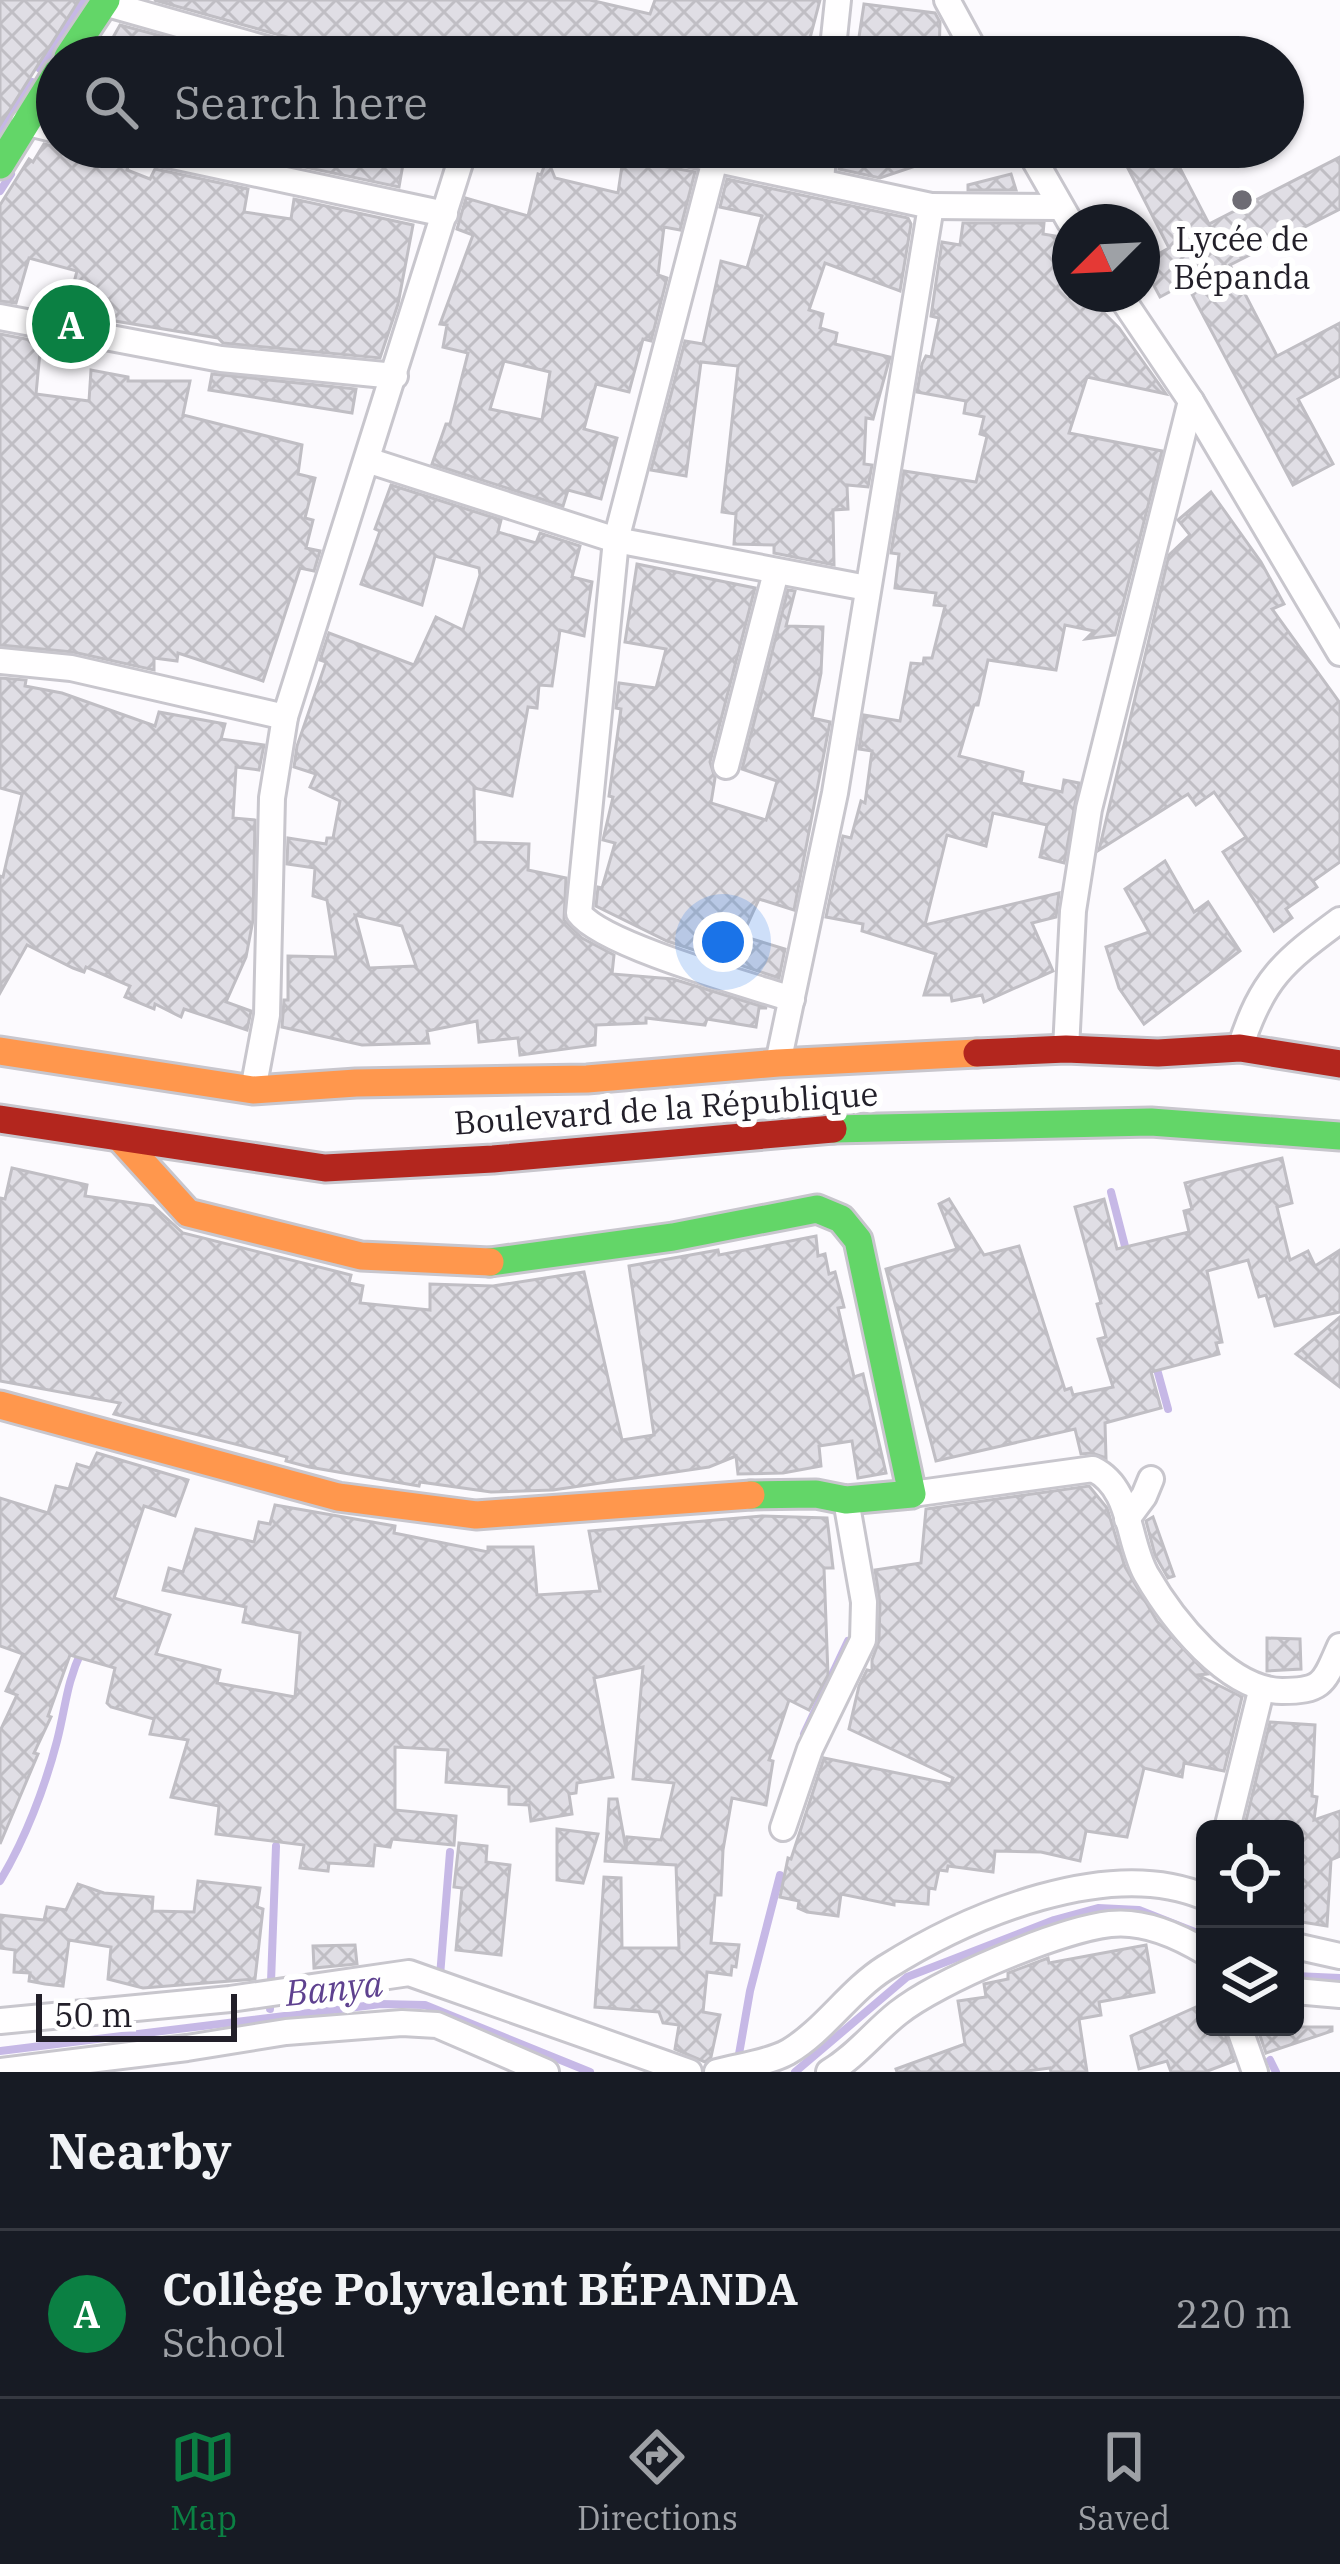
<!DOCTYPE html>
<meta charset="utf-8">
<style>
:root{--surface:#171b24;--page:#242831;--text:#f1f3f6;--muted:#9ea1a6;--line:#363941;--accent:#0b8043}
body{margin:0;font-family:"IBM Plex Serif",serif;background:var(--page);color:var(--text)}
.controls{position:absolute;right:36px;bottom:36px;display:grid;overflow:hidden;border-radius:18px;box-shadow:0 3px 9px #0004}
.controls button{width:108px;height:108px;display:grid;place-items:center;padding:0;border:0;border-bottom:3px solid var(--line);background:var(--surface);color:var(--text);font:60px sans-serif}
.compass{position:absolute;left:1052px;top:204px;width:108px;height:108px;border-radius:50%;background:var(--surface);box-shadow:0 3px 9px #0004;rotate:246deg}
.scale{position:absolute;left:36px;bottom:30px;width:201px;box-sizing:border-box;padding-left:12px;border:6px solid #221f29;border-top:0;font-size:33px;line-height:42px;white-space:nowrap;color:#221f29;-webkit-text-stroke:9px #fff;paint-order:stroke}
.you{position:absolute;left:723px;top:942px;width:42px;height:42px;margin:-30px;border:9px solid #fff;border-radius:50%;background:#1a73e8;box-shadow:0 0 0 18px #1a73e833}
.badge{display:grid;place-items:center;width:78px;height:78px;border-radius:50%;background:var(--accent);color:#fff;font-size:39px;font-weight:700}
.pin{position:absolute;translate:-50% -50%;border:6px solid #fff;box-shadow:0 3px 12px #0006}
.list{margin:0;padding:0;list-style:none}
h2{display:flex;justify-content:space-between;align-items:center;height:156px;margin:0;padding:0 48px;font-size:51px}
h2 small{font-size:39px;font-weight:400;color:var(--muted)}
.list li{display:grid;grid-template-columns:78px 1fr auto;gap:36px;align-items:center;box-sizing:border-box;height:168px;padding:0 48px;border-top:3px solid var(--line)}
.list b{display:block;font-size:45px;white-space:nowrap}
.list p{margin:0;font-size:39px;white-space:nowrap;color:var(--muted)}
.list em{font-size:39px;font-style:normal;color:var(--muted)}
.icon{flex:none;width:66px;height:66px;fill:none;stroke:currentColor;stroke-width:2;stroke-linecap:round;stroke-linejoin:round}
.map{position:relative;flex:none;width:1340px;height:2072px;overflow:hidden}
.search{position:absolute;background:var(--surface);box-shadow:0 3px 9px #0004;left:36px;right:36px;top:36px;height:132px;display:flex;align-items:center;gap:30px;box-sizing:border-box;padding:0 42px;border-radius:66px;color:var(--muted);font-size:45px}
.sheet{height:324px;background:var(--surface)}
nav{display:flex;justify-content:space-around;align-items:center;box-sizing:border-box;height:168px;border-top:3px solid var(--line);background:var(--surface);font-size:33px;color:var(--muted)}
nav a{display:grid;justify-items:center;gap:6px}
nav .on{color:var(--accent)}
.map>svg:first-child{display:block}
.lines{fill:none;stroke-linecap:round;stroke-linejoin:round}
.stream{stroke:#c6b8e6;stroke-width:8}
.building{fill:url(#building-cross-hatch);stroke:#c0bec4;stroke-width:3;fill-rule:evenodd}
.street-casing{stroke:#c8c6cd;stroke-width:30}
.fast-casing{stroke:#c8c6cd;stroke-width:33}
.slow-casing{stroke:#c8c6cd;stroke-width:33}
.jam-casing{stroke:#c8c6cd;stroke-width:33}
.street{stroke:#fffeff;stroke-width:24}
.fast{stroke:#63d668;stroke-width:27}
.slow{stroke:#ff974d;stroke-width:27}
.jam{stroke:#b3261e;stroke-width:27}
.poi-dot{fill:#6e6c74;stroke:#fff;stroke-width:4.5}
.labels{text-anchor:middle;stroke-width:12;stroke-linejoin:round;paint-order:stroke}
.poi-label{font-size:33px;fill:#221f29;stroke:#fff}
.street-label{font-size:33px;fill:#221f29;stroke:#fff}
.water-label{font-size:36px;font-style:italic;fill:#5e418f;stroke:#fff}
</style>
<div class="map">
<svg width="1340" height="2072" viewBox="0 0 1340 2072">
<defs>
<pattern id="building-cross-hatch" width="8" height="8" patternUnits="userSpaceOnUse" patternTransform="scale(3)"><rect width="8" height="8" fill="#e0dee5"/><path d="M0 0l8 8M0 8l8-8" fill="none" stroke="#c0bec4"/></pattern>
</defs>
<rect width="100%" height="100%" fill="#fcfafe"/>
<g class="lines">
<g class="stream">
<path d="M40,69L85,0"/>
<path d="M0,133L32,82"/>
<path d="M0,191L11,174"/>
<path d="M1111,1192L1127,1254"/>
<path d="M1155,1362L1168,1409"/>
<path d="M804,1734L848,1641"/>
<path d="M0,1881C25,1840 45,1787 57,1741C66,1706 66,1684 82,1650"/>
<path d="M1205,1881V1878"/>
<path d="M440,1976L450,1852"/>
<path d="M1295,1976L1340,1978"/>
<path d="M270,2009L276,1846"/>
<path d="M0,2051L381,2004L425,2005L590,2072"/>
<path d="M738,2060L750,1991L780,1875"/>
<path d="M1270,2060L1276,2072"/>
<path d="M795,2072L907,1977L1054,1920L1098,1908L1139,1910L1205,1936"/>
</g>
</g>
<g class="building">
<path d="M0,0H79L0,125Z"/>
<path d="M154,0H590L650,14L655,0H820L805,57L760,51L759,57H394L311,49L312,44Z"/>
<path d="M864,4L935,13L940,22L939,57H856Z"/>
<path d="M120,25L169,38L167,44L154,40L145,57H102Z"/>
<path d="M44,144L99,156L100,147H115L119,158L129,163L127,170L150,179L155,169L248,189L244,212L291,219L294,199L413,225L398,304L380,358L223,343L218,338L66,313L77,271L29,258L16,303L0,301V205L29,159L33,162Z"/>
<path d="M210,147H406L399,187Z"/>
<path d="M736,147H807L806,162Z"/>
<path d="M840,147H959L960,151L880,178L839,169Z"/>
<path d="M1117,147H1169L1209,224L1340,157V209L1230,265L1277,356L1340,323V376L1298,399L1333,464L1293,485L1186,283L1160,297L1142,263L1169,248Z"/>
<path d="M547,158L555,178L618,193L623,159L695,172L680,230L664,227L658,275L667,278L651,341L643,339L629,392L596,384L584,429L617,438L601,499L568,490L563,506L432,464L446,424H450L468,353L443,347L447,325L440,324L473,235L457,229L466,198L528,216L538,174L541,175ZM504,361L550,372L542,420L490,409Z"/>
<path d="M1011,174L1016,190H968V185Z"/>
<path d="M727,179L908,218L911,224L900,291L825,263L809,310L823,314L820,328L837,333L835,344L890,357L873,419L866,418L864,464L872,465L868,487L847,485L848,509L833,510L834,565L774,553V545L734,544L736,514L722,512L738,366L701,362L686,476L651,470L685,341L703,344L721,261L747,268L762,216L720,207Z"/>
<path d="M963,223H1044L1043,234L1067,238L1063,263L1070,265V294H1085L1119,328L1166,394L1087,377L1069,433L1162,451L1115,635L1086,639L1094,631L1065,625L1056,670L988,660L978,705H974L959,756L1023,772L1021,783L1062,792L1064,780L1079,783L1064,863L1040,857L1047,825L993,813L986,846L947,835L925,925L1059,893L1056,917L1032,923L1053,971L984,1002L982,995L952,1001L951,995H924L936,954L862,931L863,924L826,917L843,836L851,838L861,801L865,803L872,751L859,749L864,715L900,721L911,663L923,664L924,658H932L945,606L934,605L936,593L895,588L899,554L891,553L904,471L976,482L987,436L980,434L984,417L964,413L966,401L917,392L922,364L926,356L931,357L939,318L931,316L942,242L960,245Z"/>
<path d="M0,334L41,342L36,394L89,401L91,370L128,377V381H190L183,415L302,445L298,474L315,478L305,518L313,520L306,548L320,551L314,571L300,568L263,681L178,653L177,661L154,658V670L73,652L0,645Z"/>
<path d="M212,374L356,389L352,413L209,390Z"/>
<path d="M391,485L501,520L498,532L536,543L540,533L580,546L572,577L592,582L584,636L560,630L552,686L539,685L537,708L528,707L512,796L474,788L475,842L529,844L528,870L566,878L564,920L582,938L614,955L612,974L673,979L767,1008H759L756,1027L707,1019L705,1025L646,1018V1023L596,1025L595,1045L520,1055L518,1038L479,1042L477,1021L427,1031L429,1043L362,1045L282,1027L284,1000H288V956L336,957L327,900L313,896L315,868L287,864L288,838L326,844L327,838H333L340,801L310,787L316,774L294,767L297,746L326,662L320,660L329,633L414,665L436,617L463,630L480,575L479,568L435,556L422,605L361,584L380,531L375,529ZM355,915L402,926L416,966L369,968Z"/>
<path d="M1211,492L1261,562L1284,604L1272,609L1340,703V862L1313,881L1317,887L1286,909L1292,918L1274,931L1223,852L1246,837L1214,792L1196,805L1188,794L1099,850L1169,555L1190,535L1178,520Z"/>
<path d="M637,564L755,588L710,762L715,778L711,803L766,820L777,781L742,769L788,590L795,591L786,626L823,627L821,673L812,718L830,722L794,910L759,899L742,936L785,949L779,978L667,941L596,906L598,887L602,888L615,843L603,840L613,797L609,796L621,709L616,708L619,683L656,688L666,649L625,642Z"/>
<path d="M0,678L26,680L25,686L62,693L155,726L159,712L225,724L221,739L264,745L259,770L236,767L233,818L255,820L253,920L246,957L226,1002L251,1011L247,1030L184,1009L181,1017L155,1004L154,1009L125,997L130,986L86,967L84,972L73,968L27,945L0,993V876L3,877L22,794L0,788Z"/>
<path d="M1165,861L1194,912L1208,902L1240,951L1144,1024L1119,988L1106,947L1149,932L1125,889Z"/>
<path d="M1282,1158L1292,1203L1277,1207L1290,1260L1308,1251L1315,1266L1340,1250V1312L1275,1326L1266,1295L1259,1297L1248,1260L1207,1271L1222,1342L1216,1343L1219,1354L1151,1372L1161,1408L1105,1423L1106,1458L1092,1453L1081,1454L1075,1429L936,1461L886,1269L957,1249L939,1204L949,1199L984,1255L1019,1246L1065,1390L1071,1388L1073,1395L1113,1387L1098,1339L1106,1337L1097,1304L1101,1303L1075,1207L1104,1199L1117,1249L1189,1232L1184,1211L1192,1209L1185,1183Z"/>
<path d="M12,1168L87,1185L85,1196L153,1206L183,1233L351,1275L349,1283L363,1286L360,1303L430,1310V1284L493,1286L584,1272L622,1440L654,1435L629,1266L718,1250L719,1255L816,1236L818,1256L825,1254L829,1274L835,1272L844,1307L838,1308L854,1377L863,1374L886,1473L858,1478L852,1441L819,1446L821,1466L783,1473L738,1474L736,1456L709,1467L553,1490L491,1492L420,1482L419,1486L309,1467L286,1461L287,1457L114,1414L120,1403L0,1381V1198L5,1199Z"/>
<path d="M1340,1317V1387L1296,1354Z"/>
<path d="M97,1453L188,1480L175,1516L144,1506L114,1598L170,1615L156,1654L220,1670L217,1683L295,1697L300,1633L243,1622L246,1607L163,1590L169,1568L183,1572L196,1529L254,1542L259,1522L270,1524L275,1505L395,1526L394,1533L488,1552V1547H533L537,1595L600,1591L589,1531L762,1516L827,1518L833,1568H824L828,1675L809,1710L789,1700L769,1760L773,1761L766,1805L732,1798L723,1850L721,1895H715L711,1943L739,1945L736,1967L732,1966L731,1975L707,1972L703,2012L720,2015L711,2057L705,2062L675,2049L679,2025L663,2023L659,2012L595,2007L604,1877L621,1878L622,1948H679L676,1865L605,1861L609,1799H617L626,1849L627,1837L661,1840L674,1783L633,1779L643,1667L594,1678L613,1777L577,1783L576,1793L569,1794L572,1814L531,1821L529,1805L509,1804V1787L446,1782L448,1750L395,1747V1810L456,1816L454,1845L392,1839L390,1847L375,1845L373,1866L329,1863L328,1871L300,1868L304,1845L216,1834L219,1806L171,1797L188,1740L150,1734L154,1719L111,1707L107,1703L115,1668L70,1655L48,1716L51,1717L34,1753L38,1754L0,1844V1731L17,1695L6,1691L23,1654L0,1646V1498L48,1513L56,1486L69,1489L77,1464L90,1468Z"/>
<path d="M1089,1486L1107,1508L1125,1567L1157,1621L1207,1674L1198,1675L1242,1697L1224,1771L1184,1763L1182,1777L1144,1768L1127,1837L1086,1831L1080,1861L1041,1852L995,1851L993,1872L948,1866L947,1871L939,1870L935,1889L929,1888L928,1904L894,1901V1905L841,1894L838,1916L807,1912L798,1908L799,1901L780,1897L788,1858L791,1859L824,1758L951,1784L953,1778L849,1729L859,1686L867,1670L872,1671V1660L879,1641L880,1602L875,1570L921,1563L926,1509Z"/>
<path d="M1153,1517L1174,1576L1168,1578L1155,1555L1146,1521Z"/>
<path d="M1267,1638L1300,1639L1301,1669L1267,1671Z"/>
<path d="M1270,1722L1315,1725L1312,1796L1317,1797L1314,1820L1340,1811V1856L1331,1860L1327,1926L1295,1921V1829H1244Z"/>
<path d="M557,1829L598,1834L583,1883L557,1880Z"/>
<path d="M459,1843L487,1846L486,1862L510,1865L501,1955L456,1950L462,1888L454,1887Z"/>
<path d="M198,1881L260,1888L257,1907L263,1909L255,1979L143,1988L108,1979L111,1947L69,1940L63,1986L45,1984L29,1981L30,1973L14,1972L15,1950L0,1948V1915L44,1920L47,1907L66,1910L78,1884L104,1893L153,1897L152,1911L194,1912Z"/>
<path d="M355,1945L357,1964L314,1968L313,1946Z"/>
<path d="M1146,1945L1154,1992L1099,2002L1101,2015L1079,2019L1087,2072H1051L1050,2068L1020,2072H897L896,2069L965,2044L958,2001L986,1997L984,1984L1008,1979V1973L1048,1958L1049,1963Z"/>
<path d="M1205,2003V2027H1223L1234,2061L1205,2072H1171L1167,2061L1139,2069L1131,2036Z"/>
<path d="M1257,2027H1332V2031L1266,2053Z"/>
</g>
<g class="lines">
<g class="street-casing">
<g id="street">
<path d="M947,0L978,57"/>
<path d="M104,3L295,57"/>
<path d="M832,57L838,0"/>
<path d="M24,122L57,130"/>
<path d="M131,147L445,214"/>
<path d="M658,147L931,206L835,793L778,1063"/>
<path d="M1027,147L1070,222"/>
<path d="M715,160L616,540L579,913C602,945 749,985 792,999"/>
<path d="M821,180L824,147"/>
<path d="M931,206L1060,207"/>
<path d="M1119,294L1191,401L1340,653"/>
<path d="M0,317L221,359L395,376"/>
<path d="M367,460L616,540L867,588"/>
<path d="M0,661L71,668L285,717"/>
<path d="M726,766L776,572"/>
<path d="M1240,1048C1262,979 1283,962 1340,920"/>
<path d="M1066,1049L1073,911L1089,809L1191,401"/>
<path d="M253,1090L267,1015L272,798L285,717L465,147"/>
<path d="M912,1494L1093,1469C1132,1488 1127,1540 1146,1574C1172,1619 1227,1690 1282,1691C1324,1691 1324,1682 1340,1646"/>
<path d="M1127,1519L1144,1496L1151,1479"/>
<path d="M783,1828L810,1749L863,1640L864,1602L846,1500"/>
<path d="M1227,1829L1261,1691"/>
<path d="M1295,1946L1340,1956"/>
<path d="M1295,1991L1340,1995"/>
<path d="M0,2021L230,1999L409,1973L689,2072"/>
<path d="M1239,2027L1255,2072"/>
<path d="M0,2071L187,2048L286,2032L402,2023L437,2025L546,2072"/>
<path d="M717,2072C739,2066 768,2063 788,2052C824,2031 849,1991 885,1968C969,1915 1109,1856 1205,1897"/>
<path d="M829,2072C856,2056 874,2032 898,2013C938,1981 1059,1930 1110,1924C1144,1920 1177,1935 1205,1952"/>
</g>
</g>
<g class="fast-casing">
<g id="fast">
<path d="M68,57L106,0"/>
<path d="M0,165L57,73"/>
<path d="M833,1129L1151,1122L1340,1136"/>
<path d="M490,1262L673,1237L817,1209L841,1219L858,1240L912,1494L846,1500L816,1494L751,1495"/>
</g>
</g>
<g class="slow-casing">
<g id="slow">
<path d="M0,1051L253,1090L356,1083L587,1079L778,1063L977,1053"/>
<path d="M120,1138L188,1213L361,1256L490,1262"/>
<path d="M0,1405L338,1497L476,1515L751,1495"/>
</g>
</g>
<g class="jam-casing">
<g id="jam">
<path d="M977,1053L1066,1049L1158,1053L1240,1048L1340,1064"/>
<path d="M0,1119L325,1168L493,1159L833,1129"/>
</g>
</g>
<use href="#street" class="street"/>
<use href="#fast" class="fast"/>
<use href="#slow" class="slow"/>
<use href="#jam" class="jam"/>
</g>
<circle class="poi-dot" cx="1242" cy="200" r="12"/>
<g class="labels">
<g class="poi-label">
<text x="1242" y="251">Lycée de<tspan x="1242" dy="38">Bépanda</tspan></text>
</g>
<g class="street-label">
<text transform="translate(666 1108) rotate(-4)" y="12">Boulevard de la République</text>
</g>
<g class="water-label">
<text transform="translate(334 1988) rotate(-6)" y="13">Banya</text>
</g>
</g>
</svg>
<div class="controls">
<button><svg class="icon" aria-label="locate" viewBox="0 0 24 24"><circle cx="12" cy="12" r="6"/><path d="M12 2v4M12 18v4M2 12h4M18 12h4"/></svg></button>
<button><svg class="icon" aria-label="layers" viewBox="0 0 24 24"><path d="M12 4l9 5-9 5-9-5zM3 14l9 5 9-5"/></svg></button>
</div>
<svg class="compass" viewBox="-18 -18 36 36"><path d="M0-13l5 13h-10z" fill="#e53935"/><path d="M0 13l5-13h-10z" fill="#9ea1a6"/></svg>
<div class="scale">50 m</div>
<div class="you"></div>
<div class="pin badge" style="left:71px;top:324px">A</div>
<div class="search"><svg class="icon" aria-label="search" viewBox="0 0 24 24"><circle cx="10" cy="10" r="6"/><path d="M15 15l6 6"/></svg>Search here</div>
</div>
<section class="sheet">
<h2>Nearby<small></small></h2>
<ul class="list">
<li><span class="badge">A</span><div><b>Collège Polyvalent BÉPANDA</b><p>School</p></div><em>220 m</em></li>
</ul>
</section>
<nav>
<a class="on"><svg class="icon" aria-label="map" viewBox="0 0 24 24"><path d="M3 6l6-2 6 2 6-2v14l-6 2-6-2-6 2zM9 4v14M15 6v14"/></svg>Map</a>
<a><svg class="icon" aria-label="directions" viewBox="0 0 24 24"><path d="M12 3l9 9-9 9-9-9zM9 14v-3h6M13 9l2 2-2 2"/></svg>Directions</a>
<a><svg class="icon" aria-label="saved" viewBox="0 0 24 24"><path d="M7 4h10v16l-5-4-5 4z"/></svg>Saved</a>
</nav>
